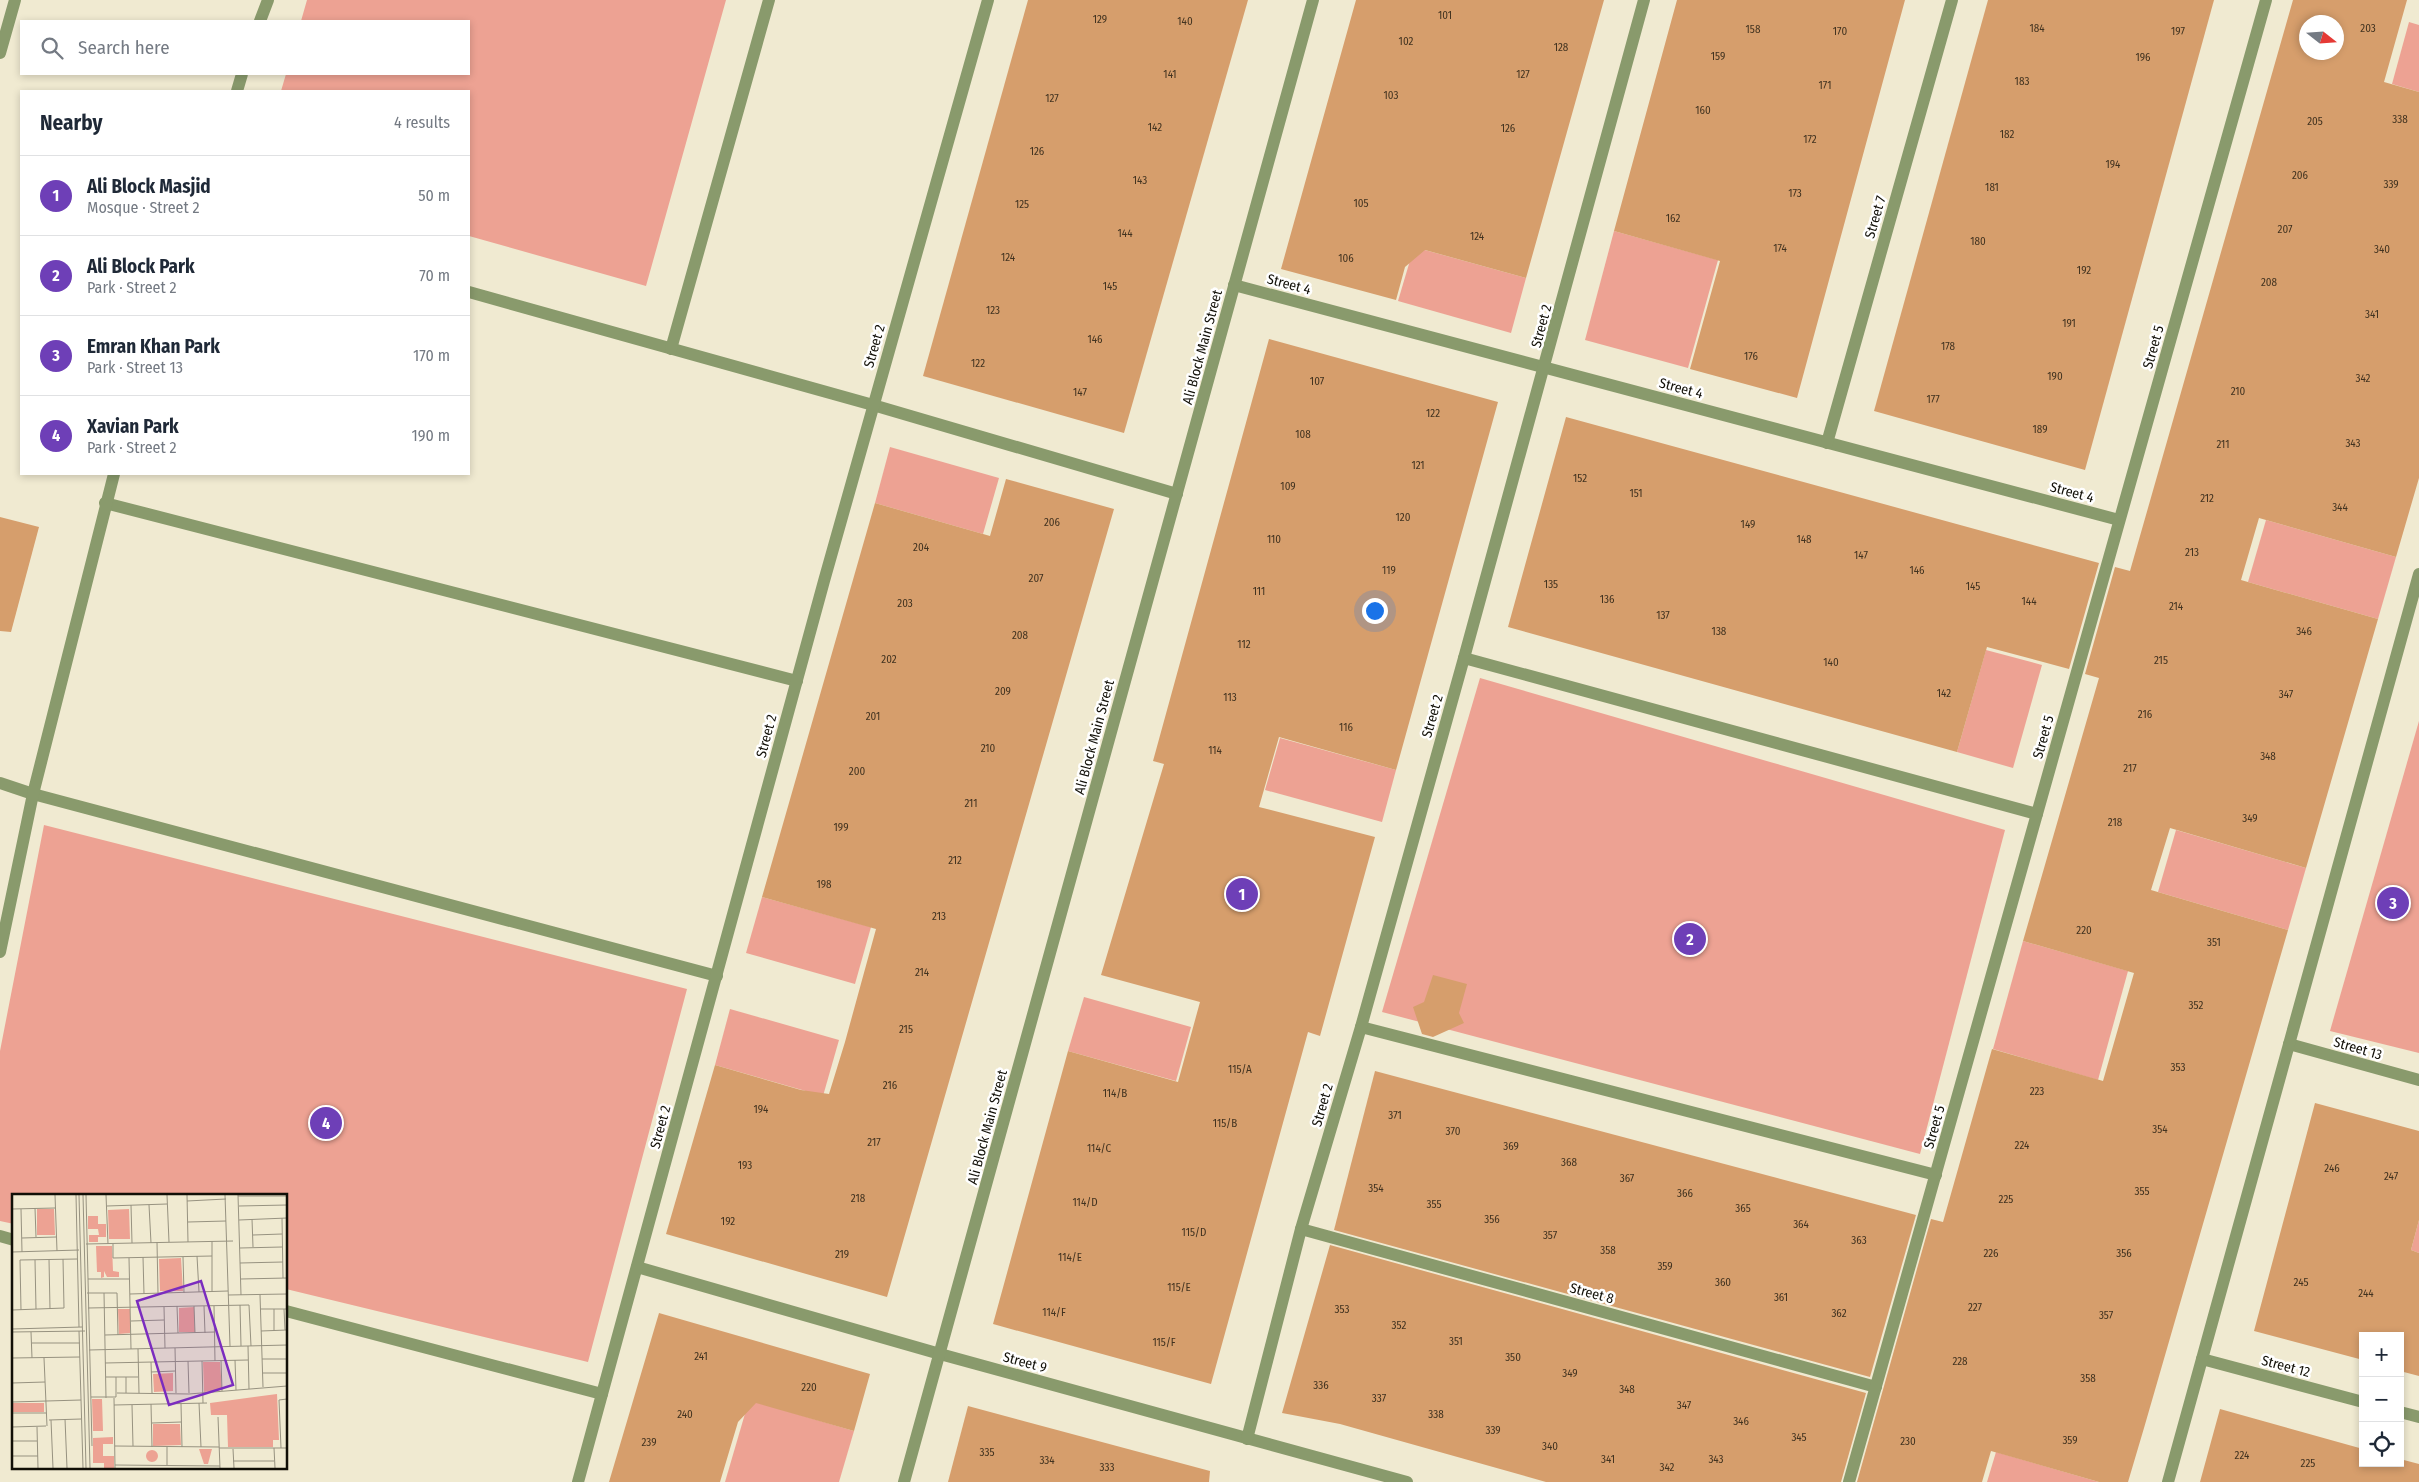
<!DOCTYPE html>
<meta charset="utf-8">
<style>
:root{--surface:#fff;--page:#f6f6f7;--text:#1f2937;--muted:#747a83;--line:#e0e1e3;--accent:#6e3fb7}
body{margin:0;font-family:"Fira Sans Condensed",sans-serif;background:var(--page);color:var(--text)}
.controls{position:absolute;right:15px;bottom:15px;display:grid;overflow:hidden;border-radius:0px;box-shadow:0 2px 8px #0003}
.controls button{width:45px;height:45px;display:grid;place-items:center;padding:0;border:0;border-bottom:1px solid var(--line);background:var(--surface);color:var(--text);font:25px sans-serif}
.compass{position:absolute;left:2299px;top:15px;width:45px;height:45px;border-radius:50%;background:var(--surface);box-shadow:0 2px 8px #0003;rotate:107deg}
.you{position:absolute;left:1374px;top:610px;width:18px;height:18px;margin:-12px;border:4px solid #fff;border-radius:50%;background:#1a73e8;box-shadow:0 0 0 8px #1a73e833}
.badge{display:grid;place-items:center;width:32px;height:32px;border-radius:50%;background:var(--accent);color:#fff;font-size:16px;font-weight:700}
.pin{position:absolute;translate:-50% -50%;border:2px solid #fff;box-shadow:0 1px 5px #0006}
.list{margin:0;padding:0;list-style:none}
h2{display:flex;justify-content:space-between;align-items:center;height:65px;margin:0;padding:0 20px;font-size:21px}
h2 small{font-size:16px;font-weight:400;color:var(--muted)}
.list li{display:grid;grid-template-columns:32px 1fr auto;gap:15px;align-items:center;box-sizing:border-box;height:80px;padding:0 20px;border-top:1px solid var(--line)}
.list b{display:block;font-size:19px;white-space:nowrap}
.list p{margin:0;font-size:16px;white-space:nowrap;color:var(--muted)}
.list em{font-size:16px;font-style:normal;color:var(--muted)}
.icon{flex:none;width:28px;height:28px;fill:none;stroke:currentColor;stroke-width:2;stroke-linecap:round;stroke-linejoin:round}
.map{position:relative;flex:none;width:2419px;height:1482px;overflow:hidden}
.search{position:absolute;background:var(--surface);box-shadow:0 2px 8px #0003;left:20px;top:20px;width:450px;height:55px;display:flex;align-items:center;gap:12px;box-sizing:border-box;padding:0 18px;border-radius:0px;color:var(--muted);font-size:19px}
.panel{position:absolute;background:var(--surface);box-shadow:0 2px 8px #0003;left:20px;top:90px;width:450px;height:385px;border-radius:0px}
.map>svg:first-child{display:block}
.green{fill:#eda293}
.building{fill:#d69e6c;fill-rule:evenodd}
.lines{fill:none;stroke-linecap:round;stroke-linejoin:round}
.street{stroke:#899a6c;stroke-width:12}
.labels{text-anchor:middle;stroke-width:5;stroke-linejoin:round;paint-order:stroke}
.number-label{font-size:11px;fill:#423320}
.street-label{font-size:14px;fill:#110f07;stroke:#fff}
.inset-road{fill:none;stroke:#979280;stroke-width:1}
.view{fill:#7b2cbf;fill-opacity:0.15;stroke:#7b2cbf;stroke-width:2.5}
.inset-edge{fill:none;stroke:#110f07;stroke-width:2.5}
</style>
<div class="map">
<svg width="2419" height="1482" viewBox="0 0 2419 1482">
<rect width="100%" height="100%" fill="#f0ead1"/>
<g class="green">
<path d="M307,0H726L646,286L469,236V91H281L286,74H469V21H301Z"/>
<path d="M2409,22L2419,25V92L2392,84Z"/>
<path d="M1614,231L1718,260L1688,368L1585,340Z"/>
<path d="M1414,247L1526,278L1511,333L1398,301Z"/>
<path d="M890,447L999,478L983,534L875,503Z"/>
<path d="M2266,520L2396,557L2378,619L2248,582Z"/>
<path d="M1986,650L2042,665L2013,768L1957,752Z"/>
<path d="M1480,678L2005,830L1920,1154L1382,1012Z"/>
<path d="M2419,721V1053L2330,1031Z"/>
<path d="M1280,738L1396,770L1382,822L1265,790Z"/>
<path d="M44,825L687,989L588,1362L286,1289V1196H14V1224L0,1221V1051Z"/>
<path d="M2176,830L2306,868L2288,930L2158,892Z"/>
<path d="M762,897L871,927L855,984L746,953Z"/>
<path d="M2023,941L2128,971L2098,1080L1993,1049Z"/>
<path d="M1084,997L1191,1027L1176,1081L1068,1051Z"/>
<path d="M730,1009L839,1040L823,1096L715,1065Z"/>
<path d="M2419,1220V1253L2411,1250Z"/>
<path d="M749,1400L854,1431L839,1482H725Z"/>
<path d="M1996,1452L2099,1482H1987Z"/>
</g>
<g class="building">
<path d="M1028,0H1248L1124,433L923,376Z"/>
<path d="M1356,0H1604L1526,278L1425,250L1405,267L1396,300L1281,269Z"/>
<path d="M1677,0H1905L1797,398L1690,369L1720,261L1614,231Z"/>
<path d="M1988,0H2214L2085,470L1874,411Z"/>
<path d="M2293,0H2407L2384,82L2419,92V478L2396,557L2259,518L2241,580L2378,619L2306,868L2170,828L2151,890L2288,930L2144,1428L2128,1482H2099L1991,1451L1982,1482H1857L1931,1219L1943,1222L1992,1049L2103,1081L2134,973L2023,941L2099,678L2085,674L2115,567L2130,571ZM2306,22H2336V52H2306Z"/>
<path d="M1269,339L1498,402L1396,770L1279,737L1259,807L1375,837L1320,1036L1308,1032L1211,1384L993,1324L1068,1051L1178,1082L1200,1002L1101,975L1164,764L1153,761Z"/>
<path d="M1566,417L2099,563L2069,669L1987,647L1957,752L1508,627Z"/>
<path d="M1006,479L1114,509L887,1297L666,1234L715,1065L801,1090L829,1094L845,1042L876,929L762,897L875,503L990,536Z"/>
<path d="M0,517L39,527L11,632L0,631Z"/>
<path d="M1433,975L1467,984L1459,1013L1464,1023L1433,1037L1422,1034L1413,1007L1424,1002Z"/>
<path d="M1375,1071L1916,1215L1870,1377L1334,1230Z"/>
<path d="M2315,1103L2419,1131V1220L2411,1250L2419,1253V1376L2400,1371V1336H2363V1360L2254,1331Z"/>
<path d="M1330,1245L1866,1393L1841,1482H1546L1340,1424L1282,1413Z"/>
<path d="M659,1313L870,1374L854,1431L756,1403L738,1422L720,1482H609Z"/>
<path d="M968,1406L1210,1471L1209,1482H948Z"/>
<path d="M2220,1409L2363,1449V1463H2400V1459L2419,1464V1482H2200Z"/>
</g>
<g class="lines">
<g class="street">
<path d="M260,21L268,0"/>
<path d="M0,53L15,0"/>
<path d="M237,91L242,74"/>
<path d="M1234,285L2119,520"/>
<path d="M469,292L873,405L1177,494"/>
<path d="M671,349L769,0"/>
<path d="M1827,443L1952,0"/>
<path d="M105,503L797,681"/>
<path d="M1464,658L2037,814"/>
<path d="M0,783L33,794L717,976"/>
<path d="M0,952L33,794L114,474"/>
<path d="M1361,1027L1936,1175"/>
<path d="M2289,1044L2419,1080"/>
<path d="M1301,1229L1876,1387"/>
<path d="M0,1236L14,1240"/>
<path d="M637,1267L940,1354L1407,1482"/>
<path d="M286,1311L602,1394"/>
<path d="M2202,1359L2363,1402"/>
<path d="M2400,1412L2419,1417"/>
<path d="M1247,1439L1301,1229L1361,1027L1464,658L1644,0"/>
<path d="M578,1482L824,581L988,0"/>
<path d="M904,1482L1313,0"/>
<path d="M1849,1482L2266,0"/>
<path d="M2168,1482L2419,574"/>
</g>
</g>
<g class="labels">
<g class="number-label">
<text x="1445" y="19">101</text>
<text x="1100" y="23">129</text>
<text x="1185" y="25">140</text>
<text x="2037" y="32">184</text>
<text x="2368" y="32">203</text>
<text x="1753" y="33">158</text>
<text x="1840" y="35">170</text>
<text x="2178" y="35">197</text>
<text x="1406" y="45">102</text>
<text x="1561" y="51">128</text>
<text x="1718" y="60">159</text>
<text x="2143" y="61">196</text>
<text x="1170" y="78">141</text>
<text x="1523" y="78">127</text>
<text x="2022" y="85">183</text>
<text x="1825" y="89">171</text>
<text x="1391" y="99">103</text>
<text x="1052" y="102">127</text>
<text x="1703" y="114">160</text>
<text x="2400" y="123">338</text>
<text x="2315" y="125">205</text>
<text x="1155" y="131">142</text>
<text x="1508" y="132">126</text>
<text x="2007" y="138">182</text>
<text x="1810" y="143">172</text>
<text x="1037" y="155">126</text>
<text x="2113" y="168">194</text>
<text x="2300" y="179">206</text>
<text x="1140" y="184">143</text>
<text x="2391" y="188">339</text>
<text x="1992" y="191">181</text>
<text x="1795" y="197">173</text>
<text x="1361" y="207">105</text>
<text x="1022" y="208">125</text>
<text x="1673" y="222">162</text>
<text x="2285" y="233">207</text>
<text x="1125" y="237">144</text>
<text x="1477" y="240">124</text>
<text x="1978" y="245">180</text>
<text x="1780" y="252">174</text>
<text x="2382" y="253">340</text>
<text x="1008" y="261">124</text>
<text x="1346" y="262">106</text>
<text x="2084" y="274">192</text>
<text x="2269" y="286">208</text>
<text x="1110" y="290">145</text>
<text x="993" y="314">123</text>
<text x="2372" y="318">341</text>
<text x="2069" y="327">191</text>
<text x="1095" y="343">146</text>
<text x="1948" y="350">178</text>
<text x="1751" y="360">176</text>
<text x="978" y="367">122</text>
<text x="2055" y="380">190</text>
<text x="2363" y="382">342</text>
<text x="1317" y="385">107</text>
<text x="2238" y="395">210</text>
<text x="1080" y="396">147</text>
<text x="1933" y="403">177</text>
<text x="1433" y="417">122</text>
<text x="2040" y="433">189</text>
<text x="1303" y="438">108</text>
<text x="2353" y="447">343</text>
<text x="2223" y="448">211</text>
<text x="1418" y="469">121</text>
<text x="1580" y="482">152</text>
<text x="1288" y="490">109</text>
<text x="1636" y="497">151</text>
<text x="2207" y="502">212</text>
<text x="2340" y="511">344</text>
<text x="1403" y="521">120</text>
<text x="1052" y="526">206</text>
<text x="1748" y="528">149</text>
<text x="1274" y="543">110</text>
<text x="1804" y="543">148</text>
<text x="921" y="551">204</text>
<text x="2192" y="556">213</text>
<text x="1861" y="559">147</text>
<text x="1389" y="574">119</text>
<text x="1917" y="574">146</text>
<text x="1036" y="582">207</text>
<text x="1551" y="588">135</text>
<text x="1973" y="590">145</text>
<text x="1259" y="595">111</text>
<text x="1607" y="603">136</text>
<text x="2029" y="605">144</text>
<text x="905" y="607">203</text>
<text x="2176" y="610">214</text>
<text x="1663" y="619">137</text>
<text x="1719" y="635">138</text>
<text x="2304" y="635">346</text>
<text x="1020" y="639">208</text>
<text x="1244" y="648">112</text>
<text x="889" y="663">202</text>
<text x="2161" y="664">215</text>
<text x="1831" y="666">140</text>
<text x="1003" y="695">209</text>
<text x="1944" y="697">142</text>
<text x="2286" y="698">347</text>
<text x="1230" y="701">113</text>
<text x="2145" y="718">216</text>
<text x="873" y="720">201</text>
<text x="1346" y="731">116</text>
<text x="988" y="752">210</text>
<text x="1215" y="754">114</text>
<text x="2268" y="760">348</text>
<text x="2130" y="772">217</text>
<text x="857" y="775">200</text>
<text x="971" y="807">211</text>
<text x="2250" y="822">349</text>
<text x="2115" y="826">218</text>
<text x="841" y="831">199</text>
<text x="955" y="864">212</text>
<text x="824" y="888">198</text>
<text x="939" y="920">213</text>
<text x="2084" y="934">220</text>
<text x="2214" y="946">351</text>
<text x="922" y="976">214</text>
<text x="2196" y="1009">352</text>
<text x="906" y="1033">215</text>
<text x="2178" y="1071">353</text>
<text x="1240" y="1073">115/A</text>
<text x="890" y="1089">216</text>
<text x="2037" y="1095">223</text>
<text x="1115" y="1097">114/B</text>
<text x="761" y="1113">194</text>
<text x="1395" y="1119">371</text>
<text x="1225" y="1127">115/B</text>
<text x="2160" y="1133">354</text>
<text x="1453" y="1135">370</text>
<text x="874" y="1146">217</text>
<text x="2022" y="1149">224</text>
<text x="1511" y="1150">369</text>
<text x="1099" y="1152">114/C</text>
<text x="1569" y="1166">368</text>
<text x="745" y="1169">193</text>
<text x="2332" y="1172">246</text>
<text x="2391" y="1180">247</text>
<text x="1627" y="1182">367</text>
<text x="1376" y="1192">354</text>
<text x="2142" y="1195">355</text>
<text x="1685" y="1197">366</text>
<text x="858" y="1202">218</text>
<text x="2006" y="1203">225</text>
<text x="1085" y="1206">114/D</text>
<text x="1434" y="1208">355</text>
<text x="1743" y="1212">365</text>
<text x="1492" y="1223">356</text>
<text x="728" y="1225">192</text>
<text x="1801" y="1228">364</text>
<text x="1194" y="1236">115/D</text>
<text x="1550" y="1239">357</text>
<text x="1859" y="1244">363</text>
<text x="1608" y="1254">358</text>
<text x="1991" y="1257">226</text>
<text x="2124" y="1257">356</text>
<text x="842" y="1258">219</text>
<text x="1070" y="1261">114/E</text>
<text x="1665" y="1270">359</text>
<text x="1723" y="1286">360</text>
<text x="2301" y="1286">245</text>
<text x="1179" y="1291">115/E</text>
<text x="2366" y="1297">244</text>
<text x="1781" y="1301">361</text>
<text x="1975" y="1311">227</text>
<text x="1342" y="1313">353</text>
<text x="1054" y="1316">114/F</text>
<text x="1839" y="1317">362</text>
<text x="2106" y="1319">357</text>
<text x="1399" y="1329">352</text>
<text x="1456" y="1345">351</text>
<text x="1164" y="1346">115/F</text>
<text x="701" y="1360">241</text>
<text x="1513" y="1361">350</text>
<text x="1960" y="1365">228</text>
<text x="1570" y="1377">349</text>
<text x="2088" y="1382">358</text>
<text x="1321" y="1389">336</text>
<text x="809" y="1391">220</text>
<text x="1627" y="1393">348</text>
<text x="1379" y="1402">337</text>
<text x="1684" y="1409">347</text>
<text x="685" y="1418">240</text>
<text x="1436" y="1418">338</text>
<text x="1741" y="1425">346</text>
<text x="1493" y="1434">339</text>
<text x="1799" y="1441">345</text>
<text x="2070" y="1444">359</text>
<text x="1908" y="1445">230</text>
<text x="649" y="1446">239</text>
<text x="1550" y="1450">340</text>
<text x="987" y="1456">335</text>
<text x="2242" y="1459">224</text>
<text x="1608" y="1463">341</text>
<text x="1716" y="1463">343</text>
<text x="1047" y="1464">334</text>
<text x="2308" y="1467">225</text>
<text x="1107" y="1471">333</text>
<text x="1667" y="1471">342</text>
</g>
<g class="street-label">
<text transform="translate(1875 217) rotate(-74)" y="5">Street 7</text>
<text transform="translate(1289 284) rotate(15)" y="5">Street 4</text>
<text transform="translate(1541 326) rotate(-75)" y="5">Street 2</text>
<text transform="translate(874 346) rotate(-74)" y="5">Street 2</text>
<text transform="translate(1202 347) rotate(-75)" y="5">Ali Block Main Street</text>
<text transform="translate(2153 347) rotate(-74)" y="5">Street 5</text>
<text transform="translate(1681 388) rotate(15)" y="5">Street 4</text>
<text transform="translate(2072 492) rotate(15)" y="5">Street 4</text>
<text transform="translate(1432 716) rotate(-74)" y="5">Street 2</text>
<text transform="translate(766 736) rotate(-75)" y="5">Street 2</text>
<text transform="translate(1094 737) rotate(-75)" y="5">Ali Block Main Street</text>
<text transform="translate(2043 737) rotate(-74)" y="5">Street 5</text>
<text transform="translate(2358 1048) rotate(16)" y="5">Street 13</text>
<text transform="translate(1322 1105) rotate(-74)" y="5">Street 2</text>
<text transform="translate(660 1127) rotate(-75)" y="5">Street 2</text>
<text transform="translate(987 1127) rotate(-75)" y="5">Ali Block Main Street</text>
<text transform="translate(1934 1127) rotate(-74)" y="5">Street 5</text>
<text transform="translate(1592 1293) rotate(15)" y="5">Street 8</text>
<text transform="translate(1025 1362) rotate(15)" y="5">Street 9</text>
<text transform="translate(2286 1366) rotate(15)" y="5">Street 12</text>
</g>
</g>
<g transform="translate(12 1194)">
<rect width="275" height="275" fill="#f0ead1"/>
<path d="M25,15H42L43,41H25ZM117,15L118,45H97L96,16ZM76,22H86V30H94V43H86V48H77V41H87L86,35H76ZM84,52H100L101,77L107,78V83H95L92,77V83L89,84V78H85ZM169,64L171,97H148L147,65ZM182,113L183,138H167V114ZM106,115H118V139L107,140ZM191,168H208L210,196L192,198ZM161,179V197L142,198L141,180ZM265,200L267,246H261V253H216L215,221H199L198,209ZM80,205H90L91,237H81ZM0,209H32V218H0ZM141,230H168L169,251L141,252ZM101,243V250H91V262H102V274H92V269H81V244ZM187,255H200L196,270H192ZM134 262a6 6 0 1 1 12 0a6 6 0 1 1-12 0Z" fill="#eda293"/>
<path class="inset-road" d="M43,1L45,57M64,1L67,133M67,1L74,274M71,1L78,274M74,1L80,252M94,1L96,50M155,1L157,48M175,1L176,48M213,1L218,152M226,1L229,101M226,2H275M175,7L214,5M119,11L120,49M137,11L139,49M95,12L155,10M227,12L275,11M23,14L24,43M0,15L43,14M9,15L10,58M270,24L271,84M240,25L241,53M227,26L275,24M176,28L214,27M241,41L270,40M10,44L44,43M200,47V98M145,48L146,99M74,50L221,47M101,50V64L200,62M228,54L270,53M0,58L67,56M185,62L187,98M131,63L132,100M171,63L172,99M117,64L119,155M37,65L38,115M23,66L24,115M228,69L271,68M76,85H118M229,85L275,84M75,99H105L106,141M92,99L94,204M118,100L216,97M216,101L275,100M248,101L251,193M228,111L229,152M165,112L166,139M182,112L183,139M192,112L193,139M202,112L203,167M152,113L153,154M76,114L237,111L239,152M248,115H275M262,115V137M272,115L273,136M0,116L52,114L51,65M9,116L8,66L65,65M119,127L152,126M0,135L70,133M67,137L71,274M249,137L275,136M0,138L73,137M19,138L20,164M93,141L203,138M20,149H68M236,152L237,195M163,154L164,199M126,155L127,199M77,156L275,151M0,164L68,163M32,164L35,232M250,165H275M209,166L210,197M223,166L224,196M176,167L177,199M190,167L191,209M139,168L140,199M93,169L236,166M139,178L163,177M250,179H275M94,183H126M114,183V199M0,189L33,188M105,199L177,200L275,192M79,203H104V183M102,204L103,274M0,208L69,206M187,209L189,253M139,210L140,253M169,210L170,253M102,211L195,209M120,211L121,252M0,219H34M206,223L208,274M53,225L55,274M37,226L69,225M39,226L41,274M140,229L169,228M0,233L34,232M25,233L26,274M0,247H25M103,252L207,253M207,254H275M262,254L263,274M269,254L267,206L275,205M221,255L222,274M0,262H26M221,267H262M103,271L208,272M155,272V253"/>
<path class="view" d="M189,87L221,191L157,211L125,107Z"/>
<rect width="275" height="275" class="inset-edge"/>
</g>
</svg>
<div class="controls">
<button>+</button>
<button>−</button>
<button><svg class="icon" aria-label="locate" viewBox="0 0 24 24"><circle cx="12" cy="12" r="6"/><path d="M12 2v4M12 18v4M2 12h4M18 12h4"/></svg></button>
</div>
<svg class="compass" viewBox="-18 -18 36 36"><path d="M0-13l5 13h-10z" fill="#e53935"/><path d="M0 13l5-13h-10z" fill="#747a83"/></svg>
<div class="you"></div>
<div class="pin badge" style="left:1242px;top:894px">1</div>
<div class="pin badge" style="left:1690px;top:939px">2</div>
<div class="pin badge" style="left:2393px;top:903px">3</div>
<div class="pin badge" style="left:326px;top:1123px">4</div>
<div class="search"><svg class="icon" aria-label="search" viewBox="0 0 24 24"><circle cx="10" cy="10" r="6"/><path d="M15 15l6 6"/></svg>Search here</div>
<section class="panel">
<h2>Nearby<small>4 results</small></h2>
<ul class="list">
<li><span class="badge">1</span><div><b>Ali Block Masjid</b><p>Mosque · Street 2</p></div><em>50 m</em></li>
<li><span class="badge">2</span><div><b>Ali Block Park</b><p>Park · Street 2</p></div><em>70 m</em></li>
<li><span class="badge">3</span><div><b>Emran Khan Park</b><p>Park · Street 13</p></div><em>170 m</em></li>
<li><span class="badge">4</span><div><b>Xavian Park</b><p>Park · Street 2</p></div><em>190 m</em></li>
</ul>
</section>
</div>
